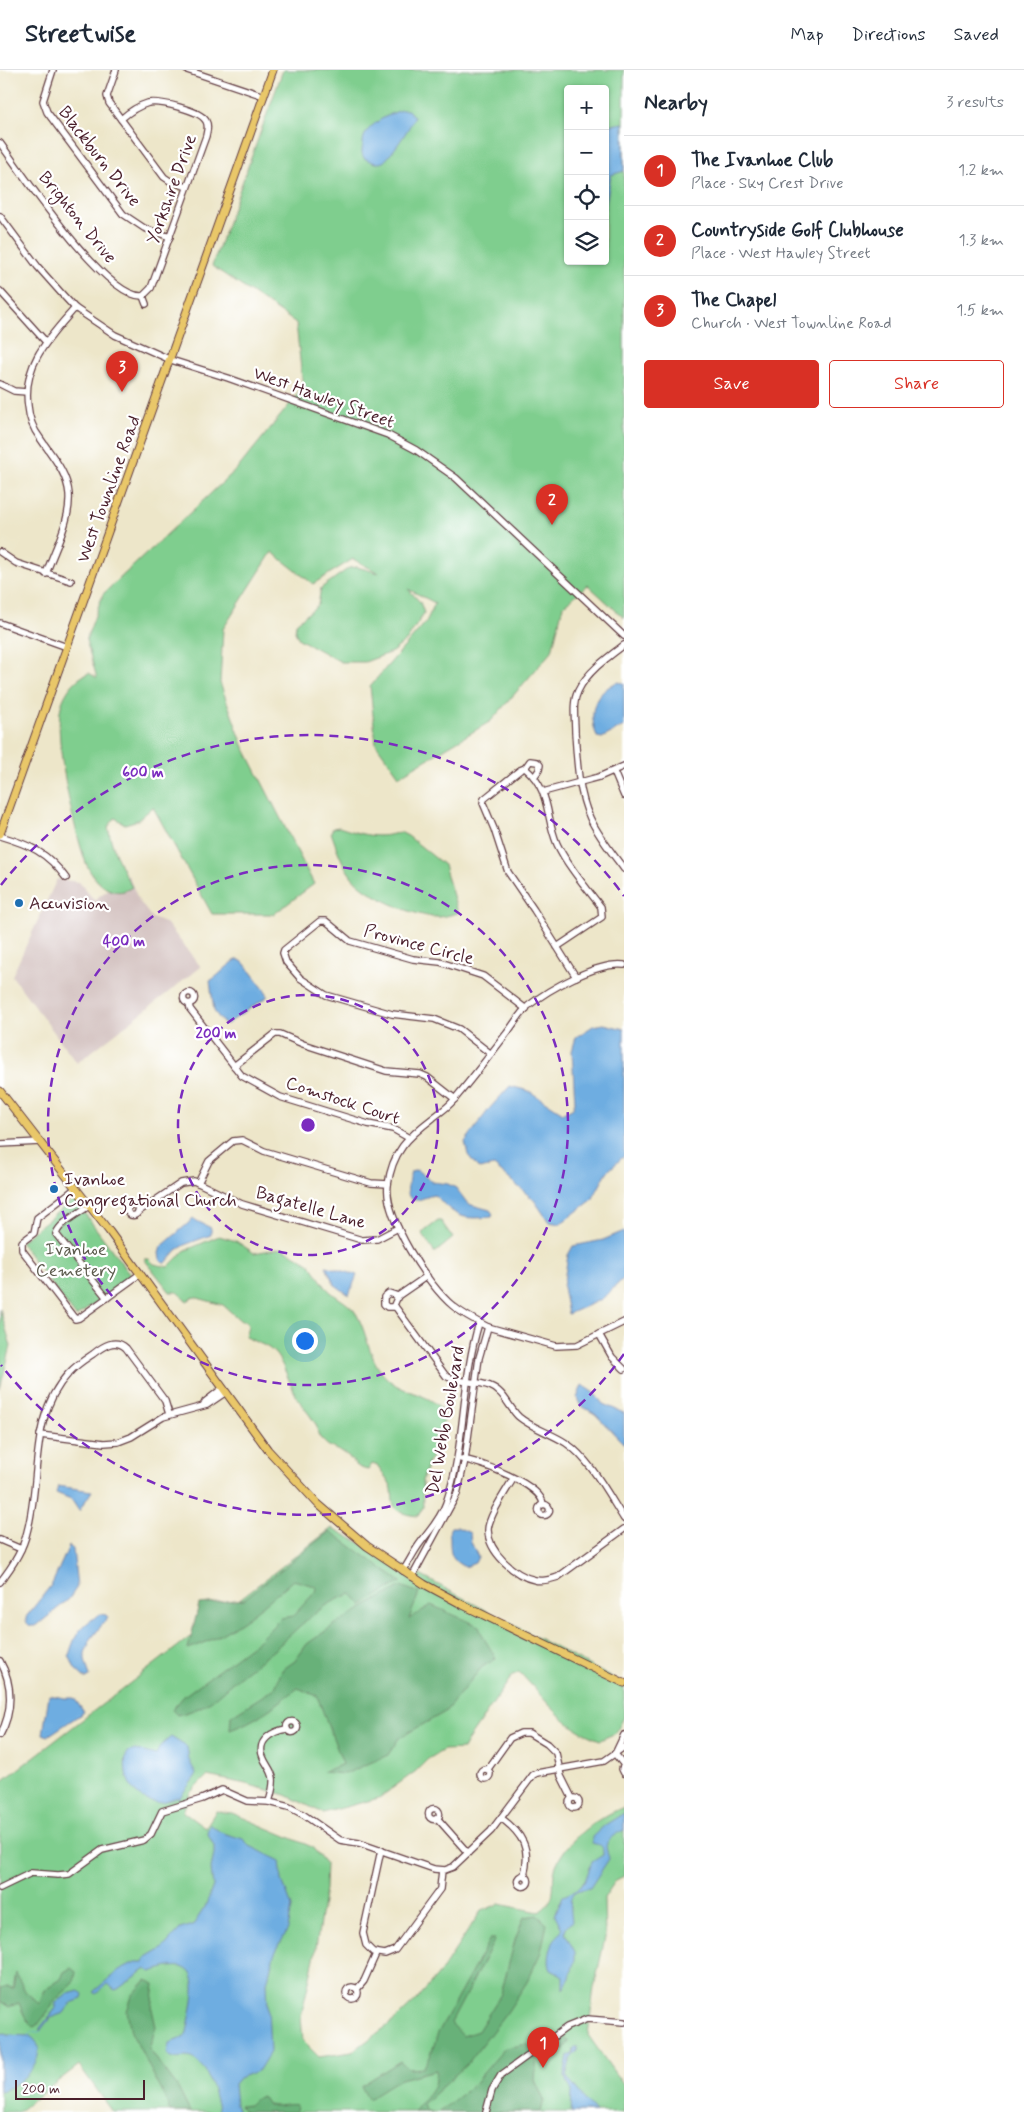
<!DOCTYPE html>
<meta charset="utf-8">
<style>
:root{--surface:#fff;--page:#f6f6f7;--text:#1f2937;--muted:#747a83;--line:#e0e1e3;--accent:#d93025}
body{margin:0;font-family:Mynerve,sans-serif;background:var(--page);color:var(--text)}
.controls{position:absolute;right:15px;top:15px;display:grid;overflow:hidden;border-radius:5px;box-shadow:0 1px 4px #0004}
.controls button{width:45px;height:45px;display:grid;place-items:center;padding:0;border:0;border-bottom:1px solid var(--line);background:var(--surface);color:var(--text);font:25px sans-serif}
.scale{position:absolute;left:15px;bottom:12px;width:130px;box-sizing:border-box;padding-left:5px;border:2px solid #4a1f2b;border-top:0;font-size:14px;line-height:18px;white-space:nowrap;color:#4a1f2b;-webkit-text-stroke:4px #fff;paint-order:stroke}
.you{position:absolute;left:304px;top:1270px;width:18px;height:18px;margin:-12px;border:4px solid #fff;border-radius:50%;background:#1a73e8;box-shadow:0 0 0 8px #1a73e833}
.badge{display:grid;place-items:center;width:32px;height:32px;border-radius:50%;background:var(--accent);color:#fff;font-size:16px;font-weight:700}
.pin{position:absolute;translate:-50% -41px;filter:drop-shadow(0 1px 2px #0008)}
.pin::after{content:'';position:absolute;top:26px;width:18px;height:15px;background:inherit;clip-path:polygon(0 0,100% 0,50% 100%)}
.list{margin:0;padding:0;list-style:none}
h2{display:flex;justify-content:space-between;align-items:center;height:65px;margin:0;padding:0 20px;font-size:21px}
h2 small{font-size:16px;font-weight:400;color:var(--muted)}
.list li{display:grid;grid-template-columns:32px 1fr auto;gap:15px;align-items:center;box-sizing:border-box;height:70px;padding:0 20px;border-top:1px solid var(--line)}
.list b{display:block;font-size:19px;white-space:nowrap}
.list p{margin:0;font-size:16px;white-space:nowrap;color:var(--muted)}
.list em{font-size:16px;font-style:normal;color:var(--muted)}
.actions{display:flex;gap:10px;padding:15px 20px}
.actions a{flex:1;padding:11px 0;border:1px solid var(--accent);border-radius:5px;text-align:center;font-size:18px;color:var(--accent)}
.actions .main{background:var(--accent);color:#fff}
.icon{flex:none;width:28px;height:28px;fill:none;stroke:currentColor;stroke-width:2;stroke-linecap:round;stroke-linejoin:round}
.map{position:relative;flex:none;width:624px;height:2042px;overflow:hidden}
header{display:flex;align-items:center;gap:30px;box-sizing:border-box;height:70px;padding:0 25px;background:var(--surface);border-bottom:1px solid var(--line)}
header strong{font-size:24px}
nav{display:flex;gap:28px;margin-inline-start:auto;font-size:18px}
main{display:flex}
aside{flex:1;background:var(--surface)}
.map>svg:first-child{display:block}
.industrial{fill:#d1bfbd}
.green{fill:#7fce8e;stroke:#64765c;fill-rule:evenodd}
.forest{fill:#67b179;stroke:#586852}
.water{fill:#6eade1;stroke:#5c6686}
.lines{fill:none;stroke-linecap:round;stroke-linejoin:round}
.stream{stroke:#6eade1;stroke-width:1}
.minor-casing{stroke:#623d43;stroke-width:8}
.major-casing{stroke:#623d43;stroke-width:9}
.minor{stroke:#fff;stroke-width:5.5}
.major{stroke:#e9c769;stroke-width:7}
.ring{fill:none;stroke:#7b2cbf;stroke-width:2.5;stroke-dasharray:9 6}
.poi-dot{fill:#1f6fb2;stroke:#fff;stroke-width:2}
.labels{text-anchor:middle;stroke-width:4.5;stroke-linejoin:round;paint-order:stroke}
.street-label{font-size:18px;fill:#4a1f2b;stroke:#fff}
.poi-label{font-size:18px;fill:#4a1f2b;stroke:#fff;text-anchor:start}
.park-label{font-size:18px;fill:#5d5c4e;stroke:#fff}
.centre{fill:#7b2cbf;stroke:#fff;stroke-width:2.5}
.ring-label{font-size:15px;text-anchor:middle;font-weight:bold;fill:#7b2cbf;stroke:#fff;stroke-width:4.5;stroke-linejoin:round;paint-order:stroke}
</style>
<header>
<strong>Streetwise</strong>
<nav><a>Map</a><a>Directions</a><a>Saved</a></nav>
</header>
<main>
<div class="map">
<svg width="624" height="2042" viewBox="0 0 624 2042">
<rect width="100%" height="100%" fill="#fff"/>
<filter id="ink" filterUnits="userSpaceOnUse"><feTurbulence type="fractalNoise" baseFrequency=".02" numOctaves="2"/><feDisplacementMap in="SourceGraphic" scale="10" xChannelSelector="R" yChannelSelector="G"/><feConvolveMatrix kernelMatrix="1 2 1 2 8 2 1 2 1" color-interpolation-filters="sRGB"/></filter>
<filter id="wash" filterUnits="userSpaceOnUse"><feTurbulence type="fractalNoise" baseFrequency=".0096" numOctaves="4" result="noise"/><feDisplacementMap in="SourceGraphic" scale="20" xChannelSelector="R" yChannelSelector="G"/><feGaussianBlur stdDeviation="1.12" result="paint"/><feColorMatrix in="noise" values="0 0 0 0 0 0 0 0 0 0 0 0 0 0 0 0 0 1.4 0 .05"/><feComposite in="paint" operator="in"/></filter>
<g filter="url(#wash)">
<rect width="100%" height="100%" fill="#ede6c9"/>
<path class="industrial" d="M128,805L139,831L152,848L167,854L201,897L77,993L12,906L57,809L79,812L94,830Z"/>
<g class="green">
<path d="M283,0H624V548L588,515L563,536L552,581L491,651L399,706L376,674L370,616L426,552L435,533L408,519L420,532L424,543L407,570L392,582L365,592H341L299,569L295,562L296,553L318,535L321,518L349,498L357,497L379,503L353,489L313,514L272,482L223,559L220,613L243,675L314,814L274,844H212L153,737L138,750L125,754L115,748L108,757C112,779 121,798 132,817C113,831 93,811 86,793C74,760 53,669 61,636C65,622 75,608 89,603L97,608L86,570L103,524L238,398L303,318L296,253L212,196ZM568,19H605V191H568Z"/>
<path d="M339,757C360,764 378,770 400,762L408,766L444,795L458,843C452,844 445,847 439,847C416,848 366,825 352,807C342,794 336,777 331,762L333,758Z"/>
<path d="M74,1129L132,1207L76,1247L20,1172Z"/>
<path d="M438,1151H441L453,1168L436,1182H434L422,1163Z"/>
<path d="M219,1166L236,1171L254,1183L282,1178C291,1183 304,1188 311,1196C319,1205 322,1215 332,1223C342,1231 354,1236 359,1249C369,1270 370,1294 389,1310C406,1326 440,1323 445,1349L433,1370L434,1383L428,1393L422,1411L423,1437L418,1446C408,1445 394,1443 393,1431C392,1426 393,1421 391,1416C388,1409 382,1403 378,1396L372,1394L368,1400C354,1397 357,1394 347,1386C340,1379 332,1381 322,1370C315,1363 319,1358 315,1353C308,1342 299,1332 294,1321C288,1309 284,1296 277,1286C267,1273 258,1275 245,1266L248,1256L246,1251H241L223,1235L194,1227L187,1231L177,1222H170L144,1189H149L154,1194L168,1197L184,1181Z"/>
<path d="M0,1239L11,1276L0,1319Z"/>
<path d="M332,1458L624,1614V1647L616,1663L600,1670C562,1657 546,1629 519,1602L512,1606L469,1668L463,1679L444,1680L428,1689L416,1701L379,1728L323,1743L286,1725L242,1713L207,1706L190,1723L183,1742L205,1758L216,1741L232,1743L312,1777L326,1794L325,1819L315,1884L301,1946L303,1971L319,1987L352,1982L395,1950L420,1926L442,1900L481,1841L499,1834L539,1842C562,1826 548,1812 557,1793C570,1767 597,1748 624,1737V1806L616,1810L604,1828L605,1868L594,1918L588,1965L624,2016V2042H113L79,1995L18,2042H0V1713Z"/>
</g>
<g class="forest">
<path d="M330,1461L401,1512L362,1535L352,1524C322,1532 297,1559 275,1579C262,1590 248,1599 235,1610C212,1630 207,1638 177,1645L172,1640L184,1626L258,1571L281,1548L293,1546L317,1520L315,1516L293,1510C262,1537 228,1566 188,1579L199,1534L244,1529Z"/>
<path d="M401,1516L419,1523L409,1549L431,1535L479,1556C482,1568 491,1578 496,1589L482,1597L445,1642L399,1668L388,1685L345,1704L323,1702L343,1694L317,1626L298,1618C276,1635 256,1651 230,1660L231,1646L275,1618L282,1600L295,1591L307,1574L337,1553Z"/>
<path d="M537,1845L547,1854L541,1882L527,1912L508,1941L468,1993L423,2034L425,2040L431,2042H414L434,2016L436,2000L400,2009L368,2029L361,2016L400,1991L409,1999L423,1998L430,1987L438,1963L490,1869H495L451,1953L463,1966L478,1961L501,1924L515,1870L524,1847Z"/>
<path d="M71,1898L76,1902L74,1913L54,1931L52,1936L37,1956L34,1957L25,1948L19,1933L9,1937L0,1931L1,1919L7,1917L13,1918L16,1903L25,1921L39,1934L45,1920L61,1909L64,1902Z"/>
<path d="M146,1910L155,1914L152,1939L156,1957L149,1979L178,2018L190,2042H170L165,2027L131,1962L127,1941L132,1926Z"/>
<path d="M563,1964L569,1972L564,1979L555,1978L553,1990H546L541,1980Z"/>
<path d="M527,1974L537,1986L535,2010L544,2030L541,2042H439L473,2015L505,1978Z"/>
<path d="M262,2026L268,2035C279,2038 286,2033 297,2035L296,2042H245L240,2036L249,2035L255,2029Z"/>
</g>
<g class="water">
<path d="M401,40H408L414,47C413,54 388,90 383,92C376,95 370,91 364,88C360,81 363,79 363,72C364,56 387,45 401,40Z"/>
<path d="M623,53L624,101L611,105L605,140V56Z"/>
<path d="M617,612L624,613V656L602,668L597,667C588,642 593,624 617,612Z"/>
<path d="M236,890H240L244,893L267,923V927L227,954L223,953L214,941L210,911C220,905 226,896 236,890Z"/>
<path d="M604,954L624,959V1086L607,1102L592,1130L560,1154L549,1152L534,1130L494,1096L479,1099L468,1085L465,1072L489,1039L510,1016L529,1021L563,1043L572,1039L575,1032L572,981L576,967L593,956Z"/>
<path d="M417,1100L432,1112L448,1114L456,1118L468,1134L490,1140L493,1144L492,1147C473,1148 462,1151 446,1136C442,1133 439,1128 434,1125C428,1126 423,1129 417,1130C402,1131 409,1110 411,1102Z"/>
<path d="M193,1149L211,1158V1165L187,1174L177,1180L165,1194L160,1189L159,1183L161,1177Z"/>
<path d="M624,1161V1208L602,1229L568,1244L563,1217L568,1185L573,1176L603,1170Z"/>
<path d="M326,1196L357,1205L349,1225L334,1214Z"/>
<path d="M582,1315L594,1323L603,1334L624,1343V1374L595,1344L580,1335L577,1328Z"/>
<path d="M58,1416L92,1421L79,1441L71,1429L56,1423Z"/>
<path d="M451,1457H457L470,1463L471,1472L478,1487L475,1493L465,1497C450,1490 450,1483 450,1468C450,1463 448,1462 451,1457Z"/>
<path d="M69,1476L73,1479L77,1517L69,1529L40,1553L36,1556H30L26,1552V1547L52,1514Z"/>
<path d="M100,1544L106,1545L108,1547L91,1569L85,1583V1589L90,1607L86,1609L75,1599L69,1585C76,1562 80,1557 100,1544Z"/>
<path d="M49,1625L64,1628H74L84,1642L48,1666L43,1664Z"/>
<path d="M171,1667L187,1677L189,1690L196,1704L195,1707L180,1727C171,1728 163,1734 153,1732C131,1728 121,1703 127,1682L136,1680L156,1685L160,1676Z"/>
<path d="M624,1743V1760C616,1764 603,1770 607,1781C607,1784 609,1786 609,1789L590,1818C566,1821 570,1830 572,1851L566,1858L565,1863L575,1882V1889L570,1908L563,1919V1906L551,1900C547,1892 550,1880 553,1872C556,1866 560,1866 562,1859L555,1845L563,1826L575,1821L585,1811L592,1792L603,1785C603,1773 601,1776 592,1773V1767L605,1755Z"/>
<path d="M210,1754L220,1762L243,1769L250,1776L280,1791L282,1810L292,1837L288,1859L274,1885L267,1913L270,1982L259,2000L239,2008L234,2014L236,2035L239,2042H219C215,2026 208,1994 191,1988C185,1986 178,1988 171,1988L167,1983L169,1973C176,1969 184,1971 187,1962C194,1925 209,1881 151,1902L146,1899L118,1919L115,1920L107,1914L96,1924L93,1922L119,1900L135,1892H144L145,1889L162,1879L180,1859L193,1855L205,1837L213,1816L211,1799L214,1784V1776L207,1762Z"/>
<path d="M79,1921L83,1925L82,1929L71,1933L64,1943L50,1948L40,1961V1958L56,1938V1933L68,1924Z"/>
<path d="M0,1962L8,1965L30,1966C55,1982 20,2018 0,2021Z"/>
<path d="M577,1976V1981L571,1988L566,2006C575,2019 585,2030 596,2042H571L572,2021L564,2006L568,1986L573,1984L574,1979Z"/>
</g>
<g class="lines">
<path class="stream" d="M28,1966L31,1962L39,1963L41,1961"/>
</g>
</g>
<g filter="url(#ink)">
<g class="lines">
<g class="minor-casing">
<g id="minor">
<path d="M53,0L43,31L47,42L123,144L144,158L170,167"/>
<path d="M116,0L107,26L109,33L164,107L170,111L187,117"/>
<path d="M187,0L264,26"/>
<path d="M121,49C129,42 138,36 148,33C160,31 200,40 206,51C209,56 207,60 206,66L151,218L143,226"/>
<path d="M0,73C23,104 105,229 143,226"/>
<path d="M0,146L38,197L62,224L75,238L115,265L171,290L228,308L388,365L416,380L456,408L624,566"/>
<path d="M0,221L46,272"/>
<path d="M143,226L146,234"/>
<path d="M0,314L14,321L27,322"/>
<path d="M0,482L16,493L71,511"/>
<path d="M46,504C54,480 71,451 69,424C67,402 52,386 40,368C33,359 29,347 28,336C22,294 50,267 75,238"/>
<path d="M0,553L67,577"/>
<path d="M624,575C608,587 587,602 578,621C572,633 575,648 575,662C577,690 578,722 590,748C599,767 612,783 624,799"/>
<path d="M525,698L530,691L537,692L540,695L539,700L534,707"/>
<path d="M614,702L624,726"/>
<path d="M543,722L599,707L624,696"/>
<path d="M0,766C30,775 47,782 66,808"/>
<path d="M557,877L602,847L601,837C586,817 568,797 557,774C545,746 551,720 525,698L520,700L484,729L483,733L494,759L508,802L534,840L576,907"/>
<path d="M624,895C597,892 549,919 528,936C520,943 514,954 507,963C489,986 472,1009 453,1031C447,1038 439,1043 433,1048C408,1067 392,1082 388,1115C384,1147 428,1216 453,1236C463,1244 476,1251 488,1257L556,1276L577,1275L624,1252"/>
<circle cx="189" cy="928" r="5.5"/>
<path d="M189,934L190,939L242,1006L280,1027L368,1054L393,1059L409,1068"/>
<path d="M491,984L459,959L434,949L392,944L326,925L300,908L286,892L283,883L284,880L320,851H326L350,871L413,889L440,892L483,906L526,939"/>
<path d="M234,996L275,964H280L303,974L386,1001L420,1004L427,1007L455,1029"/>
<path d="M0,1074L40,1072"/>
<path d="M198,1113L209,1091L233,1071L242,1070L264,1081L371,1113L388,1114"/>
<path d="M76,1118L37,1148L34,1163L22,1172V1180L75,1249L79,1248L140,1204"/>
<circle cx="133" cy="1140" r="5.5"/>
<path d="M90,1135C80,1143 60,1152 56,1164L107,1228"/>
<path d="M138,1142L181,1113L194,1111L242,1134L362,1170L377,1169L398,1158"/>
<path d="M427,1206L398,1226L394,1235L446,1306C460,1314 475,1310 490,1316C504,1321 509,1338 519,1347C532,1358 551,1363 566,1373C590,1389 608,1424 624,1449"/>
<path d="M395,1237H387L384,1234V1227L389,1223L398,1226"/>
<path d="M599,1264L612,1287L624,1299"/>
<path d="M204,1334L205,1332L223,1318"/>
<path d="M40,1365L104,1373L118,1372L131,1367L163,1347L207,1335L226,1322"/>
<path d="M461,1389C479,1391 542,1415 543,1434"/>
<path d="M513,1409C506,1421 488,1447 488,1460C488,1482 515,1506 535,1510C543,1512 551,1509 558,1507L624,1459"/>
<circle cx="544" cy="1440" r="5.5"/>
<path d="M0,1470L21,1479"/>
<path d="M403,1501C409,1492 414,1481 421,1472C430,1460 441,1448 446,1433C466,1376 461,1311 479,1253"/>
<path d="M412,1507L457,1424L465,1390L479,1288L488,1257"/>
<path d="M0,1512C12,1497 23,1480 27,1462C42,1409 28,1346 69,1303C76,1295 84,1290 93,1284C103,1276 115,1268 126,1278L165,1331L169,1344"/>
<path d="M0,1591C13,1614 13,1642 0,1665"/>
<circle cx="292" cy="1657" r="5.5"/>
<path d="M616,1682L624,1665"/>
<path d="M615,1684L624,1695"/>
<path d="M624,1695L622,1699L624,1703"/>
<circle cx="485" cy="1704" r="5"/>
<path d="M488,1699L510,1668L521,1663H529L547,1674L556,1683L561,1706L572,1728"/>
<circle cx="574" cy="1733" r="5"/>
<path d="M269,1732C271,1725 274,1716 273,1708C272,1700 266,1695 263,1687C256,1670 273,1661 287,1659"/>
<circle cx="434" cy="1744" r="5.5"/>
<path d="M437,1748L468,1783"/>
<path d="M501,1748C523,1764 531,1779 524,1805"/>
<path d="M381,1780L363,1863L366,1875L373,1882L385,1884L395,1880L440,1819L442,1800"/>
<circle cx="523" cy="1811" r="5.5"/>
<path d="M0,1818L31,1803L58,1805L69,1804L102,1780L144,1770L151,1764L162,1741L202,1729L222,1720L247,1731L269,1732L289,1737L304,1745L340,1770L359,1773L434,1799L445,1800L453,1797L491,1761L533,1705L537,1703L604,1691L624,1677"/>
<circle cx="352" cy="1923" r="6"/>
<path d="M357,1919L364,1911L376,1884"/>
<path d="M486,2042L492,2020L501,2005L567,1957L587,1949L624,1952"/>
</g>
</g>
<g class="major-casing">
<g id="major">
<path d="M0,764L273,0"/>
<path d="M0,1021L109,1161L268,1380L318,1434L367,1476L424,1514L463,1535L624,1613"/>
</g>
</g>
<use href="#minor" class="minor"/>
<use href="#major" class="major"/>
</g>
</g>
<g class="ring">
<circle cx="308" cy="1055" r="130"/>
<circle cx="308" cy="1055" r="260"/>
<path d="M624 1284A390 390 0 0 1 1 1295M1 815A390 390 0 0 1 624 826"/>
</g>
<g class="poi-dot">
<circle cx="19" cy="833" r="5"/>
<circle cx="54" cy="1119" r="5"/>
</g>
<g class="labels">
<g class="street-label">
<text transform="translate(100 86) rotate(52)" y="6">Blackburn Drive</text>
<text transform="translate(171 119) rotate(-70)" y="6">Yorkshire Drive</text>
<text transform="translate(78 147) rotate(51)" y="6">Brighton Drive</text>
<text transform="translate(324 327) rotate(20)" y="6">West Hawley Street</text>
<text transform="translate(108 419) rotate(-70)" y="6">West Townline Road</text>
<text transform="translate(419 874) rotate(15)" y="6">Province Circle</text>
<text transform="translate(343 1030) rotate(18)" y="6">Comstock Court</text>
<text transform="translate(311 1137) rotate(16)" y="6">Bagatelle Lane</text>
<text transform="translate(445 1350) rotate(-80)" y="6">Del Webb Boulevard</text>
</g>
<g class="poi-label">
<text x="29" y="839">Accuvision</text>
<text x="64" y="1115">Ivanhoe<tspan x="64" dy="21">Congregational Church</tspan></text>
</g>
<g class="park-label">
<text x="76" y="1185">Ivanhoe<tspan x="76" dy="21">Cemetery</tspan></text>
</g>
</g>
<circle cx="308" cy="1055" r="8" class="centre"/>
<g class="ring-label">
<text x="143" y="707">600 m</text>
<text x="124" y="876">400 m</text>
<text x="216" y="968">200 m</text>
</g>
</svg>
<div class="controls">
<button>+</button>
<button>−</button>
<button><svg class="icon" aria-label="locate" viewBox="0 0 24 24"><circle cx="12" cy="12" r="6"/><path d="M12 2v4M12 18v4M2 12h4M18 12h4"/></svg></button>
<button><svg class="icon" aria-label="layers" viewBox="0 0 24 24"><path d="M12 4l9 5-9 5-9-5zM3 14l9 5 9-5"/></svg></button>
</div>
<div class="scale">200 m</div>
<div class="you"></div>
<div class="pin badge" style="left:543px;top:1998px">1</div>
<div class="pin badge" style="left:552px;top:455px">2</div>
<div class="pin badge" style="left:122px;top:322px">3</div>
</div>
<aside>
<h2>Nearby<small>3 results</small></h2>
<ul class="list">
<li><span class="badge">1</span><div><b>The Ivanhoe Club</b><p>Place · Sky Crest Drive</p></div><em>1.2 km</em></li>
<li><span class="badge">2</span><div><b>Countryside Golf Clubhouse</b><p>Place · West Hawley Street</p></div><em>1.3 km</em></li>
<li><span class="badge">3</span><div><b>The Chapel</b><p>Church · West Townline Road</p></div><em>1.5 km</em></li>
</ul>
<div class="actions"><a class="main">Save</a><a>Share</a></div>
</aside>
</main>
